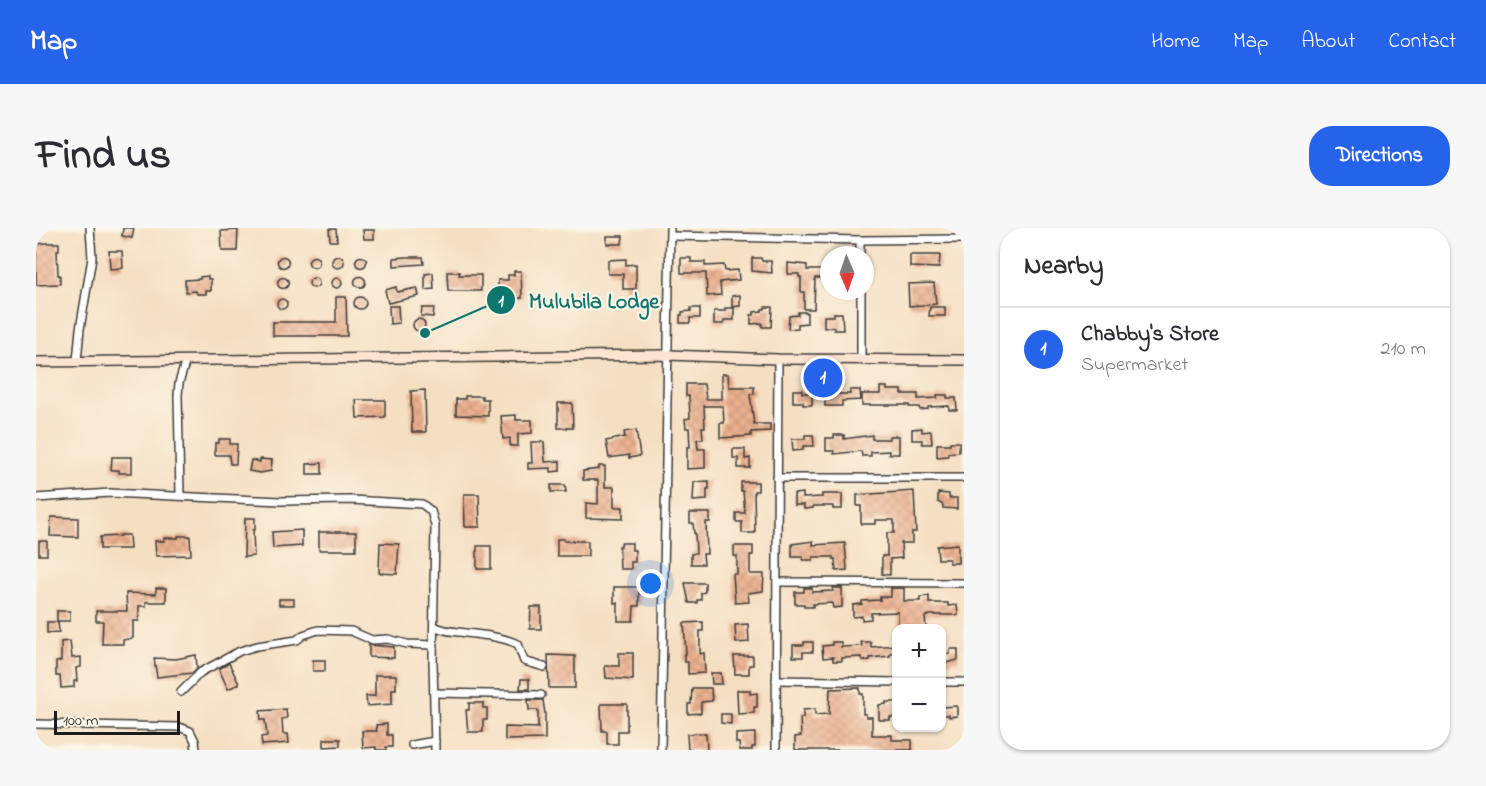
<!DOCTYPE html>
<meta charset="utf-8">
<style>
:root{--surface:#fff;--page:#f7f7f7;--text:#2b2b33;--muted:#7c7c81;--line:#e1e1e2;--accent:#2563eb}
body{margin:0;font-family:"Indie Flower",sans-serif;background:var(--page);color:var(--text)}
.controls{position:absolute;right:18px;bottom:18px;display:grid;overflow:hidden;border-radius:12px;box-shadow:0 2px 4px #0004}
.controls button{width:54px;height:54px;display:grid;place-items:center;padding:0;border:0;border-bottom:2px solid var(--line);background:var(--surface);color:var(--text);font:30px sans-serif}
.compass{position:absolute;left:784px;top:18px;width:54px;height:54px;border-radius:50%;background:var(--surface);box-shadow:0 2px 4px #0004;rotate:178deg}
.scale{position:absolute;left:18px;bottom:15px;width:126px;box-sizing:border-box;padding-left:6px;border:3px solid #1c1c1c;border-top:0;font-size:16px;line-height:21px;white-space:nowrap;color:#1c1c1c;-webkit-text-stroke:4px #fcf5e5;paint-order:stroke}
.you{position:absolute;left:615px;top:356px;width:21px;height:21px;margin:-15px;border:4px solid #fff;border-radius:50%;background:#1a73e8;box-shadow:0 0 0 9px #1a73e833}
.badge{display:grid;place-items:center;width:39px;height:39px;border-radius:50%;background:var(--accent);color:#fff;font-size:20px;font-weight:700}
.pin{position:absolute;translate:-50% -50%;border:3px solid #fff;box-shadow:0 2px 6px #0006}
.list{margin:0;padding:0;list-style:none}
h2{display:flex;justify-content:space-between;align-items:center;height:78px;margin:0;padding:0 24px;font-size:26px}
h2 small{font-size:20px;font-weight:400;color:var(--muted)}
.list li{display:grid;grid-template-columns:39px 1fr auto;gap:18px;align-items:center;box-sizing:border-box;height:84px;padding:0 24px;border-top:2px solid var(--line)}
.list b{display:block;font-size:22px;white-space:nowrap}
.list p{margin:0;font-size:20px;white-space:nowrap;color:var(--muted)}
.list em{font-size:20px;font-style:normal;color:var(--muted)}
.map{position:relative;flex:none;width:928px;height:522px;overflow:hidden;border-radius:24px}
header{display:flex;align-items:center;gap:36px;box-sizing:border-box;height:84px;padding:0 30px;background:var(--accent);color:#fff}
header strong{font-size:28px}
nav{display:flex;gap:33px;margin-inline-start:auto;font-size:21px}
.intro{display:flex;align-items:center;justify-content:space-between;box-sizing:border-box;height:144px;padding:0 36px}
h1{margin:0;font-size:42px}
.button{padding:15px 27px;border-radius:24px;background:var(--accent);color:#fff;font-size:21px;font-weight:700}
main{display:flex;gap:36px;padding:0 36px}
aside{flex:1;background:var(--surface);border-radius:24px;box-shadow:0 2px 4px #0004}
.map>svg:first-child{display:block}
.building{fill:url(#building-cross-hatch)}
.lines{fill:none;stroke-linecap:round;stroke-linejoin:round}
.street-casing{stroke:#3d3935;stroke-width:10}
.secondary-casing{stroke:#3d3935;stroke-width:12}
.street{stroke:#fff;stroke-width:7}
.secondary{stroke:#fde4d1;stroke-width:9}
.leader{fill:none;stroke:#0f766e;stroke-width:2}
.callout-dot{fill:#0f766e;stroke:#fcf5e5;stroke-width:2}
.mark-label{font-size:18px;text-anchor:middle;font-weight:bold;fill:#fff}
.callout-label{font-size:22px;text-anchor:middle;font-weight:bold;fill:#0f766e;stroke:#fcf5e5;stroke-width:4.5;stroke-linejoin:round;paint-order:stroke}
</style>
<header>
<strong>Map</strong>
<nav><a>Home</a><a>Map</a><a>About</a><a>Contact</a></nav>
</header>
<div class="intro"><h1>Find us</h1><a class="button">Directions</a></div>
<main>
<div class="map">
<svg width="928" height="522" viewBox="0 0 928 522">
<defs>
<pattern id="building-cross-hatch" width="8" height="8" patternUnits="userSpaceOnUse" patternTransform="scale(1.5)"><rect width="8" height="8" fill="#ebb08f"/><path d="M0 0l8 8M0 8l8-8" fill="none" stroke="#c9977b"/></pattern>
</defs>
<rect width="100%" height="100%" fill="#fcf5e5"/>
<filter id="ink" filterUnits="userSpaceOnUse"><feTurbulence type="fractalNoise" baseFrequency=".0167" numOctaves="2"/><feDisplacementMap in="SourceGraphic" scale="12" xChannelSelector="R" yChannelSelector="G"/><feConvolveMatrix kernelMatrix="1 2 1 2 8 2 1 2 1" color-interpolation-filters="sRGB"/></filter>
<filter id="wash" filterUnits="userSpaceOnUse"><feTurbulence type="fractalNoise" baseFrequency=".008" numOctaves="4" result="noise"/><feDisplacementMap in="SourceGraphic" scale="24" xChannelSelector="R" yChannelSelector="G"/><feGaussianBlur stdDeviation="1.35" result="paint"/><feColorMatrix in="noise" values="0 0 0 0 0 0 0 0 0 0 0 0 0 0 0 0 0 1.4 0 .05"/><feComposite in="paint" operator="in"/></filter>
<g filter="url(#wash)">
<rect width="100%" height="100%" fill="#f5dfc3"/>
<g id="blocks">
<g class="building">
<path d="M87,0H98L96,10L86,8Z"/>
<path d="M293,1H300L301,13H294Z"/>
<path d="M202,2L201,23H186L185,3Z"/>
<path d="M327,2H338V11H328Z"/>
<path d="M571,8H587L586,16H571Z"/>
<path d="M11,15H23V22H21L22,47H24V56L0,57V16Z"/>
<path d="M73,23H86L87,40L74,41Z"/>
<path d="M874,27H904L903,40L874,39Z"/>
<circle cx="302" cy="34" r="6"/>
<circle cx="325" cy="34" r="5.5"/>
<circle cx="247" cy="34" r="5.5"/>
<circle cx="278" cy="34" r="5.5"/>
<path d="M371,29H387L388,36L358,38V30Z"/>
<path d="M645,30H655V34H669V38L688,37L689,43L702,42L703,52L684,54L685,67L671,68L670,45H645Z"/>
<path d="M716,30H725L726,33H735L736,45L716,43Z"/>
<path d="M590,31V37L600,36V61H587V46H572V32Z"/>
<path d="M752,35L771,37V42H793V50H779L778,81H768V64H765V49H763V46H752Z"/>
<path d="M478,43H485L486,70L476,71V65H462V52H472V47H478Z"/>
<path d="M411,44H424L423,47H445V63H412Z"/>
<path d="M397,45L398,61L389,62V46Z"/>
<path d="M172,48V51H175V63H170V66H161L160,63L150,64L149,52L164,51V49Z"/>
<circle cx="324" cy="54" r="5.5"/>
<circle cx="247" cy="55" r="5.5"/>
<circle cx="278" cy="55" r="5"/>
<circle cx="301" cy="55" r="5"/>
<path d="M898,55L900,76L873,78L872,56Z"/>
<path d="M360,59L361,64L381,60L383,68L352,75L349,62Z"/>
<path d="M704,67V78L696,79V68Z"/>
<path d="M300,69H310L311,108H237V94H300Z"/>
<circle cx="324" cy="75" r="6"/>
<circle cx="246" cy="76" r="5"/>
<path d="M353,78H362L363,95L354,96Z"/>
<path d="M729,79H736L735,99H726V95L715,96V87H718V84L726,83V81H729Z"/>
<path d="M894,79H909V88H893Z"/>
<path d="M386,80H398L397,89L385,88Z"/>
<path d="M655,80H664V90H654V95H644V87H646V84L655,83Z"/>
<path d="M689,80H698V92H688V96H678V83H689Z"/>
<path d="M762,84H771V95L762,96V100L752,101L753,88L762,87Z"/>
<path d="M798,85H806L807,102H798V99L788,100V88H798Z"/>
<circle cx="383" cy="97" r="6"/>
<path d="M686,146H692L693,159H718V166H714L718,196H734V203L715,204V208L684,210V195H688L687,178H668L669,199H666L667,211H661L662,221H669V240L651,241V219H654L653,200H650L649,191L654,190L653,168H650V156H668L670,171H686Z"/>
<path d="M844,159H851V162H866V166H882V171L901,170V167H911V170H920L921,182H913V178L892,179V181L884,182L883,179H873V177H826V166H844Z"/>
<path d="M389,162L390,204H376L375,163Z"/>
<path d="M757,162H766V165H776V177H767V174H757Z"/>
<path d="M789,162H799V166H814V162H824L825,172L806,173V178H789Z"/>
<path d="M429,168H446V171H452V188L420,187V171H429Z"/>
<path d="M320,172H349V189L321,190Z"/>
<path d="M522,175H536L537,200H522Z"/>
<path d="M480,187V192H496V205L482,206V218H474V210L467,211L465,188Z"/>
<path d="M886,200V204L895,203L896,216H886V212H876V201Z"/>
<path d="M600,202L604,228L593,230V227L573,230L570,213L589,209L588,204Z"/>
<path d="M769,207H777L778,218H767V222L757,223L756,211H769Z"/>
<path d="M798,207H808V211L836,207V211H853V208H863V226H853V223L835,224V228H826L825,223L798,226V223H790V210H798Z"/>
<path d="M183,211H194V216H201L200,236H194L193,227H179V215H183Z"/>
<path d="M495,214H508L509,234L524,233V243L515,244V240L492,241V235H496Z"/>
<path d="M914,214H923V224L912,225V228L901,229V216H914Z"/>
<path d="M697,221H709V231L714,230V240H702V230H697Z"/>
<path d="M76,229H96V245H83V242H75Z"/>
<path d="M224,231L236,232L235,243L224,245L213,243L215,232L224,234Z"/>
<path d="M286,235V246H271V236Z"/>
<path d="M563,238H569V259H578V279H587V291L550,290V275L562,276V252H547V243L563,241Z"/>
<path d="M673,253V261H671V272L657,273L658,254Z"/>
<path d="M705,254H722V263H718L719,305H706V294H700V285H709L707,263H705Z"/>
<path d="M515,257H529L530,264H515Z"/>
<path d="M878,263L880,304H876V315H865L866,330L854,331V347L846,346V328H851V305H858V292H839V296H825V278H821V267Z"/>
<path d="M767,265V270L786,269V266H806V281H797V278H777V280L768,281V277H758V266Z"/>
<path d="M902,265L913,266V270H921V281L907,280V277L902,274Z"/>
<path d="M428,266H443L444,299H429Z"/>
<path d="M654,285H674V294H670L671,326H667L668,336H655V326L660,325L659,305H658L657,295H654Z"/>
<path d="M15,289L42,290V309L14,308Z"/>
<path d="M209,290H219V302H217L218,328L208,329Z"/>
<path d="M266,302V318L237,320L236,304Z"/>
<rect x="283" y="304" width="37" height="18"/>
<path d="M84,307H93L94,321H64V309L84,308Z"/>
<path d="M142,308H154L155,327L120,328L119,313H128V310H142Z"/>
<path d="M521,311H528V313H552V328H521Z"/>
<rect x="3" y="313" width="8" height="14"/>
<path d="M777,313V317L809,315L811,342L800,343L799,331H797V329H777V332H767V329H756V316Z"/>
<path d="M344,315L363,316L361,346L343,345Z"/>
<path d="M585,315H596V322H599V334H595V341H584L583,318H585Z"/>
<path d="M922,316V335H913V331H902L901,318Z"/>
<rect x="441" y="318" width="14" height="23"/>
<path d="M698,318H717V327H714V346H728L727,363L712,365L713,374L699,375L697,346H701V328H698Z"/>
<path d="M649,355H669V364L665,365V372H661V375H653Z"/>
<path d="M578,359H603V378H598L597,393H582V375H578Z"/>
<path d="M120,360H130V374H110V378H103V393H97V410L87,412V416H66L67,393H60V383H91L90,365L120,366Z"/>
<path d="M768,360H776V364L797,363V360H806V379L797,380L796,375L777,376V379H768V376H759V364H768Z"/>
<path d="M855,360H868V373H884V369L893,368V375H912V378L921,377L922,387H893L889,389L890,400H862V384L835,385V391L826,392V388L817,389V377L826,376V373L844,372V369H855Z"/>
<rect x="243" y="371" width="15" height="6"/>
<path d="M495,379H505V401H494Z"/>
<rect x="21" y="383" width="13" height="10"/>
<path d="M11,394H22L23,404L11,405Z"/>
<path d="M667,394V403H664V426L668,425L669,445L652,446V434H648V426H650L648,395Z"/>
<path d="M712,396L713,414L700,415L699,397Z"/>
<path d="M34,413L36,430L45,429V439L40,440L41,453H38V459L25,460L24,448H20V434L25,433V414Z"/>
<path d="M768,414H777V424H767V429H757V417H768Z"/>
<path d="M796,414H805V419L826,418L825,414H835V419L861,417V425H854V428L834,430V432L827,433L826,429L806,430V433H797V429L787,430L786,418L796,417Z"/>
<path d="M333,417L358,419V430L333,429Z"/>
<path d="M914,421H922V432L906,436V426H914Z"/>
<path d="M583,425H597V452L570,450L569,438H583Z"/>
<path d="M160,427L161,440L156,445L121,449L118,430L140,431Z"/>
<path d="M512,427L539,428V460H513Z"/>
<path d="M698,428H717V437H713V446H699Z"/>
<rect x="277" y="432" width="12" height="11"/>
<path d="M193,435L203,456L192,461L183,441Z"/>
<path d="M675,445H685L686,456H676Z"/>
<path d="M339,447H360V461H356V476L331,478L330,468H339Z"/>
<path d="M485,451H493V461H484Z"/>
<path d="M656,460H675L676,473L665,474V485L652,486V476H655Z"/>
<path d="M824,460V466H827V486H830V489H836V507H856V512H876V522H759V509L765,508L764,490H767V482L779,481V487L793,486L794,461Z"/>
<path d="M701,462H714V466L721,465V479H718V485L702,486Z"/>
<path d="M492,472H507L509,486V511L469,512V499L502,500V482H493Z"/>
<path d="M850,474H861V489H854V492H843V477L850,476Z"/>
<path d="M433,475H447V480H451V492H447V504H432L430,482H433Z"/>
<path d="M565,476H591V503H582V516H571V503H566Z"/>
<path d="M921,478V488L913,489V487H906V479Z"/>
<path d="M250,481L251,490L246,491L247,506H252L253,515L226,517L225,509L231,508L229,492H225L224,483Z"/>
<path d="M685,486H695V496L685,495Z"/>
<path d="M351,496V507H356V519H350V522H340V519L327,520L326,503H341L340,497Z"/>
<path d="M670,505L671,522H652L651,506Z"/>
<path d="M719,505V519H716V522H704L703,515H700V506Z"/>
<path d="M288,511H304V518L288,519Z"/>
</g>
</g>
</g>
<g filter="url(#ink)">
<use href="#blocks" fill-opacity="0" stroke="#3d3935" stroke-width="1.5"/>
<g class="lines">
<g class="street-casing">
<g id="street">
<path d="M635,8L824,12L928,11"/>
<path d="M824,12V27"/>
<path d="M825,63V132"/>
<path d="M41,133L44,101L56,30L54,0"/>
<path d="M741,250H928"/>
<path d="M144,267L142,167L143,155L150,132"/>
<path d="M0,270L74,265L245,273L315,272L386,276L395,283L399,297L397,434L399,522"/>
<path d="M741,354L928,355"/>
<path d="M398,398C409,404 418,403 430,405C448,407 466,409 482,416L488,433L508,439"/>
<path d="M740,452L860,454"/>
<path d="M906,454H928"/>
<path d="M145,464L165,444L204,423L221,418L261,412L267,407L282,402L315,403L336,412L352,411L371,416L398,417"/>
<path d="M398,465L505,467"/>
<path d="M0,496L143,499L154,503L159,513L160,522"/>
<path d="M376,517L399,513"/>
<path d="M625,522L634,0"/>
<path d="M740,522L742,131"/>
</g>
</g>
<g class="secondary-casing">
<path id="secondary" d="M0,134L632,127L742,131L928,132"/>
</g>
<use href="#street" class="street"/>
<use href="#secondary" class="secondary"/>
</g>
</g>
<path class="leader" d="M389 105L465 72"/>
<g class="callout-dot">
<circle cx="389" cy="105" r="6"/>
<circle cx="465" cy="72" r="15"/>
</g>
<g class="mark-label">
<text x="465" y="78">1</text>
</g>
<g class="callout-label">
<text x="558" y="80">Mulubila Lodge</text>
</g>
</svg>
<div class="controls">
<button>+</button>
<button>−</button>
</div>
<svg class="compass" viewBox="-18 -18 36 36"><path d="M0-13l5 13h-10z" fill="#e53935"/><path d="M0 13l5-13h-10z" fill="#7c7c81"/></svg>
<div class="scale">100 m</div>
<div class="you"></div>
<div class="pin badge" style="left:787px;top:150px">1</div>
</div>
<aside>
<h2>Nearby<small></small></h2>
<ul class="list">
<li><span class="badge">1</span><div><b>Chabby's Store</b><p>Supermarket</p></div><em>210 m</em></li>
</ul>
</aside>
</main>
